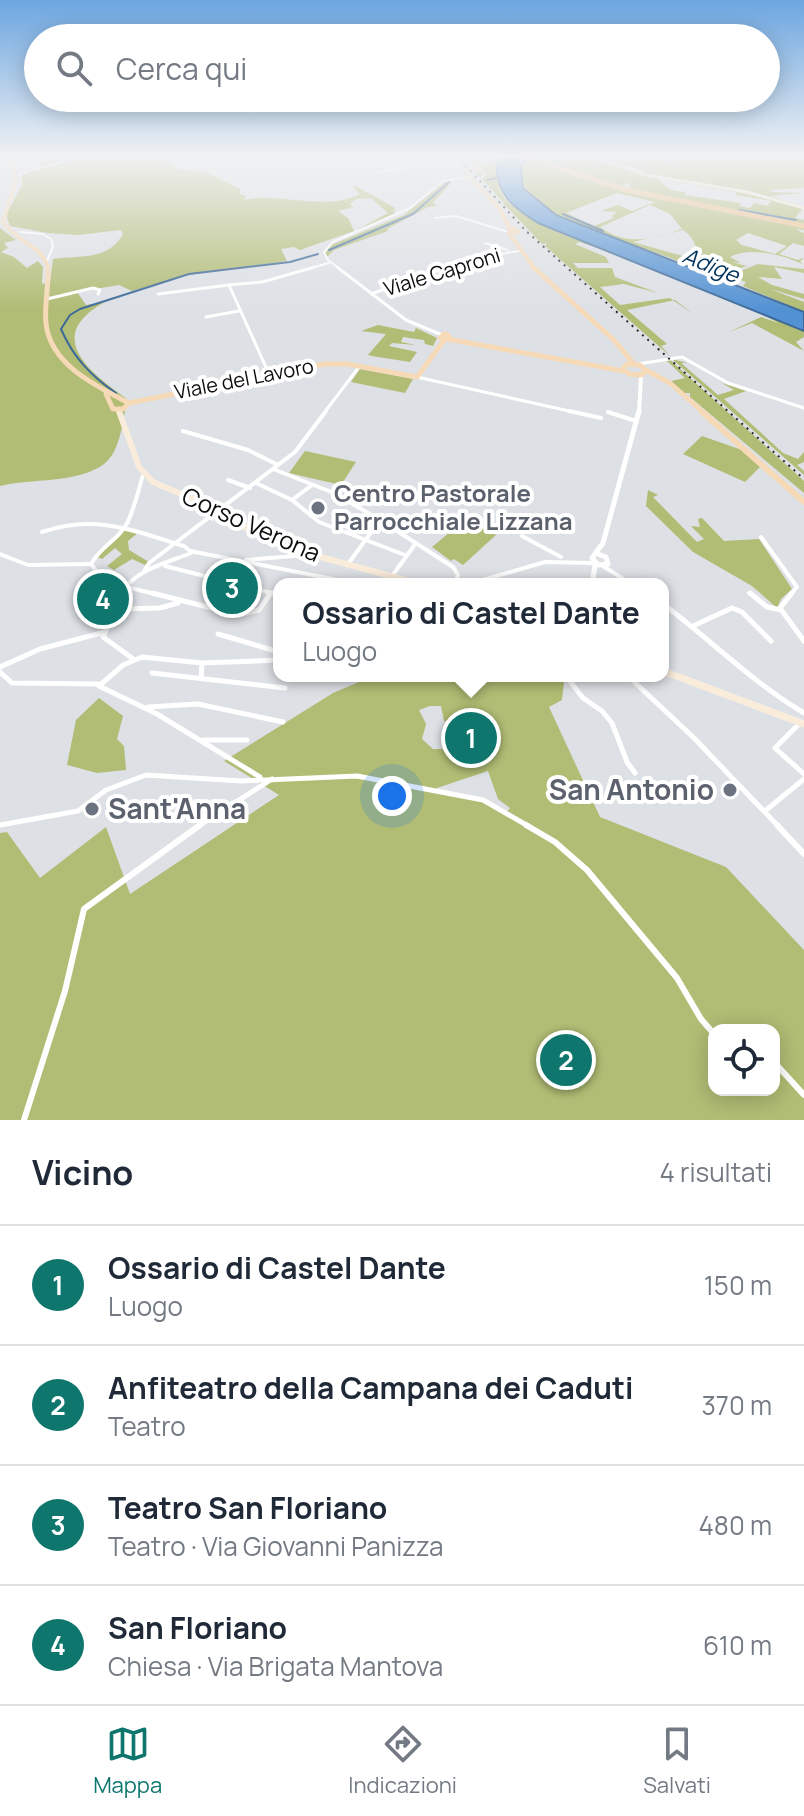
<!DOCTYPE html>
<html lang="it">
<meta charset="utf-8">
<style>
:root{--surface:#fff;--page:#f6f6f7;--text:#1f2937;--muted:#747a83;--line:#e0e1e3;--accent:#0f766e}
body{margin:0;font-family:Manrope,sans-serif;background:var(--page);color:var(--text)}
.controls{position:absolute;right:24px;bottom:24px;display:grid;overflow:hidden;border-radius:16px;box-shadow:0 4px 20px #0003}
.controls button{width:72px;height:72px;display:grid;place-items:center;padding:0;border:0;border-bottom:2px solid var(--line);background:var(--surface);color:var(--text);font:40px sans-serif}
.you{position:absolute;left:392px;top:796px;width:28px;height:28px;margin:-20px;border:6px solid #fff;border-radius:50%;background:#1a73e8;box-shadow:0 0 0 12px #1a73e833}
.badge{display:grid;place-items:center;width:52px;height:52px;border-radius:50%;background:var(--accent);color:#fff;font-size:26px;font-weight:700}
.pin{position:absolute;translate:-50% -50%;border:4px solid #fff;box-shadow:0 2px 8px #0006}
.popup{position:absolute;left:273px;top:578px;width:396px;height:104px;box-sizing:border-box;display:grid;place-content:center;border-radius:16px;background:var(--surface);filter:drop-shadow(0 2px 6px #0005);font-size:26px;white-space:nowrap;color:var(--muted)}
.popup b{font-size:30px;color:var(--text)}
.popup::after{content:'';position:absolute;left:50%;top:100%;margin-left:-16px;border:16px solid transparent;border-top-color:var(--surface)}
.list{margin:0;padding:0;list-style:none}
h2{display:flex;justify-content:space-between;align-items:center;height:104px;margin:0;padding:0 32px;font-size:34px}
h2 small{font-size:26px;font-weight:400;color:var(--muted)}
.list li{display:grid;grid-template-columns:52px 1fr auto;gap:24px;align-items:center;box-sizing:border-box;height:120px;padding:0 32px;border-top:2px solid var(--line)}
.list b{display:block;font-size:30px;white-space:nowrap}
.list p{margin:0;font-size:26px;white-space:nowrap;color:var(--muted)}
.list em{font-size:26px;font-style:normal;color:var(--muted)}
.icon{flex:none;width:44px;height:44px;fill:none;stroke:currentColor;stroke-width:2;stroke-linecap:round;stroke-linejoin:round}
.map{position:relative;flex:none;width:804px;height:1120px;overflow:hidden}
.search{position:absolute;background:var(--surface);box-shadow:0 4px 20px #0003;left:24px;right:24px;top:24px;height:88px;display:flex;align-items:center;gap:20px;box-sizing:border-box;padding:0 28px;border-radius:44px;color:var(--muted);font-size:30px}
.sheet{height:584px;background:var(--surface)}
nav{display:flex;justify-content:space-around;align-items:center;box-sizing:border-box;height:112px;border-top:2px solid var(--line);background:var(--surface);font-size:22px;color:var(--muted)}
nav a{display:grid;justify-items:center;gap:4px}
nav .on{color:var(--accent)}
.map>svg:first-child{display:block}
.green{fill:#b1bc74;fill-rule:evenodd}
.water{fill:#5291d3;stroke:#3d6998;stroke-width:2}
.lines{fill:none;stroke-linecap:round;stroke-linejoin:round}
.stream{stroke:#3d6998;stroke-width:2}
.minor-far4{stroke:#fff;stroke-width:2}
.minor-far3{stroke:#fff;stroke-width:3}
.minor-far2{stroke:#fff;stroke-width:4}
.minor-far1{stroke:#fff;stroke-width:5}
.minor{stroke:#fff;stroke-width:6}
.tertiary-far1{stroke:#fff;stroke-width:4}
.tertiary{stroke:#fff;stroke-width:5}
.secondary-far3{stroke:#faecdb;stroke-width:3}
.secondary-far2{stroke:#faecdb;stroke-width:4}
.secondary-far1{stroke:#faecdb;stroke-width:6}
.secondary{stroke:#faecdb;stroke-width:7}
.primary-far2{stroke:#f6dab8;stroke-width:4}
.primary-far1{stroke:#f6dab8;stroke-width:5}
.primary{stroke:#f6dab8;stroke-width:6}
.motorway{stroke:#f0c188;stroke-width:5}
.rail{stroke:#28292b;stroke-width:2;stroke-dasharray:2 5;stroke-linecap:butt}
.worship-dot{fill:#6b7280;stroke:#fff;stroke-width:3}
.labels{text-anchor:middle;stroke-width:8;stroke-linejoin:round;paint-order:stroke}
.far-street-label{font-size:20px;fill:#0c0d0f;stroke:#fff}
.far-water-label{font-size:22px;font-style:italic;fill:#02335d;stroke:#fff}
.worship-label{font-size:24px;font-weight:bold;fill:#5b616d;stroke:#fff;text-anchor:start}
.street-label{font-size:24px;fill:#0c0d0f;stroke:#fff}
.near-worship-label{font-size:28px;font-weight:bold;fill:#5b616d;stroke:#fff;text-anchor:end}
</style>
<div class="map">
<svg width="804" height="1120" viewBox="0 0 804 1120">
<rect width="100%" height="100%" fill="#dde0e5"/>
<g class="green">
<path d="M14,155H164L162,157L177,169L208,173L240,189V194L246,196L244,200C281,192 325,212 360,194L353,187L356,186L395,208L394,214L357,230L388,213L371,198L356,199L350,204L353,207L338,211L348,218L354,231L300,250L294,247L281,249L287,261L188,275L132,291L119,285L77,292L86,305L105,302C43,336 89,372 127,399C123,419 121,451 104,464C77,484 31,478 0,486V228L16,240L4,243L8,248L1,252L14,257L27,268L38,261L43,267L42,284L50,282L53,259C80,255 108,261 123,234L121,230L78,235L48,233L10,226L6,215L22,185V175L40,166L44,160L24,161Z"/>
<path d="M464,155L482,165L492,162L499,155H505C493,171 494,189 510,204C542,232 588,242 627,258C686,281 745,307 804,331V337L796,342L804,351L752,323L729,332L761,317L778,323L759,312L604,250L579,242L575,244L606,257L609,263H573L578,268H612L615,277L658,293L624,284L600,287L620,305L670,298L693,314L675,300L627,310L667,344L661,346L670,356L545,246L547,243L542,244L502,202H507L502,201L482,179L487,174L478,170L484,174L480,177L475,171L478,169Z"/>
<path d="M528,155H569L580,158L573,155H583L647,177L638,173L642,170L600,155L624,159L612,155L642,161L651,157L648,155L670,162L674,160L665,155H804V188L770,190L772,192L804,193L770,196L804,207L795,218L804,220V224L640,191L623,186L632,187L628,183L621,186L608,182ZM657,179L736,192L735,195L771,201L767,206L754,203L750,208L739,206L741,203L685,195V192L671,190Z"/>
<path d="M524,159L624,190L804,227V230L795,229L804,233V246L793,243L779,254L798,260L804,257L800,262L804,265C785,255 748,246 730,257L741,263L731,262L747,266L737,269L740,271L758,264L804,269V273L774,267L782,279L758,277L772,285L804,294V299L770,289L804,302V312L743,286L746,282L684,259V264C648,244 499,221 524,159ZM617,193L655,202L632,211L618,205L601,211L617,212L612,216L614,218L594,226L566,213ZM650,205L670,214L682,229C651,239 628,247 600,227ZM683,230C697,239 695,251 704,262L633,242ZM748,233L787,246L775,254L742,245L736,240Z"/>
<path d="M445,182L451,183L433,203L437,206L428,207L387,229L388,231L334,250L327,257L325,254L331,245L404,215Z"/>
<path d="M378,325L414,332L416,328L437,338L433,346L425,344L424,340L403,337L401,342L416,345L392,343L389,346L417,352L410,362L372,356L368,355L386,334L361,331Z"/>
<path d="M669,359L804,481V493L690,397V393H684L671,381L685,378L666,360Z"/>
<path d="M672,359L687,363H681L718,395L734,390L722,383L746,391L724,399L783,453L798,459L804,452V462L797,465L804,471V475Z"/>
<path d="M360,369L413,379L405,393L351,382Z"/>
<path d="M702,436L742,450L760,467L745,482L683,454Z"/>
<path d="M305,451L356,462L341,485L289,473Z"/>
<path d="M648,490L658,495L653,497L697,542L704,539L691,526L700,527L698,519L702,518L724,541L759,539L792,589L781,599L777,608L752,586L693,552L646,506Z"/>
<path d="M466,519L496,535L463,565L454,559L451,561L432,547Z"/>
<path d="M127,528L139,532L128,541L129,550L149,562L145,565L132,559L114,570L107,566L122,554L115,548L102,559L97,557Z"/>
<path d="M373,676H560L564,682L562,700L549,707L600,817L726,867L804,950V1120H0V833L7,832L40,878L106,827L130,894L279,795L224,761L333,693ZM430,706H441L444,721C455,723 459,732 455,742L446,749H433L422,739L426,724L419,710ZM488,771L498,799L510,808L507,812L484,799L437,791V788ZM714,1030H774V1090H714Z"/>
<path d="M99,698L123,716L117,739L124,746L126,770L97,773L67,765L76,720Z"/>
</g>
<path class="water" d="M505,155H529L521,166L523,188L556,215L804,312V331L538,223C514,208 495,194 497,164Z"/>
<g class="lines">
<g class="stream">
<path d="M487,180L498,178"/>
<path d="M739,210L796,220"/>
<path d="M563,214L603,231"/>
<path d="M329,250L413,214L449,182"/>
<path d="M116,393C91,376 73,357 61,329L70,315L80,309L189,274L290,262L318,254"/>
</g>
<g class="minor-far4">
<path d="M449,155L464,174"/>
<path d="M330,169L328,166L385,156L416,165L453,160"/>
<path d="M379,172L418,166"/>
<path d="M18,175C39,166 61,165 81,155"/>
<path d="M435,218L456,216L508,232"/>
<path d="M20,232L42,234L51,239L53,247L47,261"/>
<path d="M485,243L508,250"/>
<path d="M308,269L329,263"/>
<path d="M340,269L328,260L324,252L333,242L410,208L443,181L468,177"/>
<path d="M441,269L469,259L519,251"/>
</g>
<g class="minor-far3">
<path d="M337,267L406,320L442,335"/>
<path d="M158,294L229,285"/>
<path d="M371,294L447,267"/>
<path d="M47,299L93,288L100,290L98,294"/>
<path d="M206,317L239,311"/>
<path d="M638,364L682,357L728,383L804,408"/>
<path d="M269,374L229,285L262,282L315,267"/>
<path d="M417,377L578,413"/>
<path d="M324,413L359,367"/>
</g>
<g class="minor-far2">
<path d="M569,411L601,418"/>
<path d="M608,412L636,421"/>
<path d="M183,431L248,450L278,465"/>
<path d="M273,469L334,493L380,520L348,564"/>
<path d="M228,480L250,488"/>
<path d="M256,483L292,500L319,522L405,555"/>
<path d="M292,500L312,485"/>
<path d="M380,520L453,567L458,575L455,584"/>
<path d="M42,532C96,514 132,530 184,546L190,551L358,584"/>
<path d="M522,536L561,557"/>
<path d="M761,537L797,587L790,595"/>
<path d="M0,554L28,565L91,564"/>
<path d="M246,560L307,555"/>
<path d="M91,564C102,545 117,541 126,525C134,511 138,491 143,475"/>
<path d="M91,564L97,572L125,584"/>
<path d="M165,566L279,595"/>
<path d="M603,566L631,584"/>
<path d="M143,573L149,563L295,452L326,411"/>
<path d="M392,576L416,543"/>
<path d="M469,584L545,562L594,563"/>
<path d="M126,587L160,595"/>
<path d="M749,593L752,595"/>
<path d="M121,595C132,570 167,563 191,553"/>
<path d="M269,595L271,593"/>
</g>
<g class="minor-far1">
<path d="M122,593L103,637L132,658"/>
<path d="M152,593L239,615L259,610L271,593"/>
<path d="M273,593L279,595"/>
<path d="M750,593L767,607L781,610"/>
<path d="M792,593L780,608L804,641"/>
<path d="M663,604C711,640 753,683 804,713"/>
<path d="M117,609L160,608L178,603"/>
<path d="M695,625L732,608L742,612L771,641"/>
<path d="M218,634L279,652"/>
<path d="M0,667L40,649L105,632"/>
<path d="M0,672L12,683L99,684"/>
<path d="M152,673L285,688"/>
<path d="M566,676L583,698L602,711L612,723L627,762L635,773"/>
<path d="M628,676L694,738L779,827"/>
<path d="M201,678L202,663"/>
<path d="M148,707L198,704L283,722"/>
<path d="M800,723L775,748L804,774"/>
<path d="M204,740H247"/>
<path d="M260,777L157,714L99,686L123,665L142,657L202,663L279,660"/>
<path d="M765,811L804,779"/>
<path d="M0,825L78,811L106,790L146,775L241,781L357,776L483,800L530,827"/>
<path d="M197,827L272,779"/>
</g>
<g class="minor">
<path d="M526,825L555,842L587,870L677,978L701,1019L714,1034"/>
<path d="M777,825L804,854"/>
<path d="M774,1062L804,1095"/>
<path d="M24,1120L65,991L84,909L200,825"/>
</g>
<path class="tertiary-far1" d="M639,413L641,375"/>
<g class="tertiary">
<path d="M598,554L606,557L608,564L598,565L592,558L603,543L639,411"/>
<path d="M592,584L595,565"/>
</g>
<path class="secondary-far3" d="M586,155L646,175L747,192L804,208"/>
<path class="secondary-far2" d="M119,410L120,413"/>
<path class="secondary-far1" d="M119,411L139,467L153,482L207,505L230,521L302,552L420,584"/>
<path class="secondary" d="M663,671L804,724"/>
<g class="primary-far2">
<path d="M3,155L13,161L16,180L3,222C14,240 45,247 48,269"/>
<path d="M463,155L485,173"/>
<path d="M465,176L466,172L477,169L475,165"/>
<path d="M471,178L500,209L510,229"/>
<path d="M510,229H515L518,232L509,233Z"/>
<path d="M509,233L535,269"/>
</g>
<g class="primary-far1">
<path d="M48,267C49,286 44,305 46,324C51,365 96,386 129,403"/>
<path d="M533,267L614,340L634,364"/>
<path d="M444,334L448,335L450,338H440Z"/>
<path d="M447,339L624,371"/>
<path d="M627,364L640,365L646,371L641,375L629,374L623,368Z"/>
<path d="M646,370L670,383L704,413"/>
<path d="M106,394L113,409H123L129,403"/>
<path d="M129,403L324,364H347L417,377L445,339"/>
</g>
<path class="primary" d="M701,411L804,502"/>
<path class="motorway" d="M518,155L626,190L804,226"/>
<path class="rail" d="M456,155L526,231L804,479"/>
</g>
<linearGradient id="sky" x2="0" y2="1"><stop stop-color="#6ca6e0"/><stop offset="0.5" stop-color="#f0f1f3"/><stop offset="1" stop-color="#f0f1f3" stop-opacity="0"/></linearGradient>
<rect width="804" height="311" fill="url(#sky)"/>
<g class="worship-dot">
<circle cx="318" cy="508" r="8"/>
<circle cx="730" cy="790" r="8"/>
<circle cx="92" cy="809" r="8"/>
</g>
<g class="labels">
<g class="far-street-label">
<text transform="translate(442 272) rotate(-17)" y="7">Viale Caproni</text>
<text transform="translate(244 379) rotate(-11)" y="7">Viale del Lavoro</text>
</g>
<g class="far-water-label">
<text transform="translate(711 265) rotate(22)" y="8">Adige</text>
</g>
<g class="worship-label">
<text x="334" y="502">Centro Pastorale<tspan x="334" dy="28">Parrocchiale Lizzana</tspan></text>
</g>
<g class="street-label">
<text transform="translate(251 525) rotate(24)" y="8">Corso Verona</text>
</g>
<g class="near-worship-label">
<text x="714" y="800">San Antonio</text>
<text x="108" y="819" text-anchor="start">Sant'Anna</text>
</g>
</g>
</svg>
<div class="controls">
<button><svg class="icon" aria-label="locate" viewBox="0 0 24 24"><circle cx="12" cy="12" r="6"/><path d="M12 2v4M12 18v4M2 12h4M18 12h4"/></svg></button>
</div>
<div class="you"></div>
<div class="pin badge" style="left:471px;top:738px">1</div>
<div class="popup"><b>Ossario di Castel Dante</b>Luogo</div>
<div class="pin badge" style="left:566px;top:1060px">2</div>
<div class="pin badge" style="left:232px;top:588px">3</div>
<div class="pin badge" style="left:103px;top:599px">4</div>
<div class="search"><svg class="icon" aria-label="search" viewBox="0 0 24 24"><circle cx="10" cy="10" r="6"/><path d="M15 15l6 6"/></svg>Cerca qui</div>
</div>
<section class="sheet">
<h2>Vicino<small>4 risultati</small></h2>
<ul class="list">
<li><span class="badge">1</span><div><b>Ossario di Castel Dante</b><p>Luogo</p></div><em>150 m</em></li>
<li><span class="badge">2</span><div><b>Anfiteatro della Campana dei Caduti</b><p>Teatro</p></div><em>370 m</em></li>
<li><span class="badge">3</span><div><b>Teatro San Floriano</b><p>Teatro · Via Giovanni Panizza</p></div><em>480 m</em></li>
<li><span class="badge">4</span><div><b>San Floriano</b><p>Chiesa · Via Brigata Mantova</p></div><em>610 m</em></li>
</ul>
</section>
<nav>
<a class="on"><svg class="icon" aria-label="map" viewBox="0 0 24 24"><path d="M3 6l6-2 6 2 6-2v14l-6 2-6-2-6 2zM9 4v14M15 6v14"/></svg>Mappa</a>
<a><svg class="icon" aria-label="directions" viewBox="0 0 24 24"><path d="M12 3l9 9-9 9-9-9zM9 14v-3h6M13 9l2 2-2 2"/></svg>Indicazioni</a>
<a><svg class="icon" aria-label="saved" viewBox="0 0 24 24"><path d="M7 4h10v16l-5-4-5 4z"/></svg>Salvati</a>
</nav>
